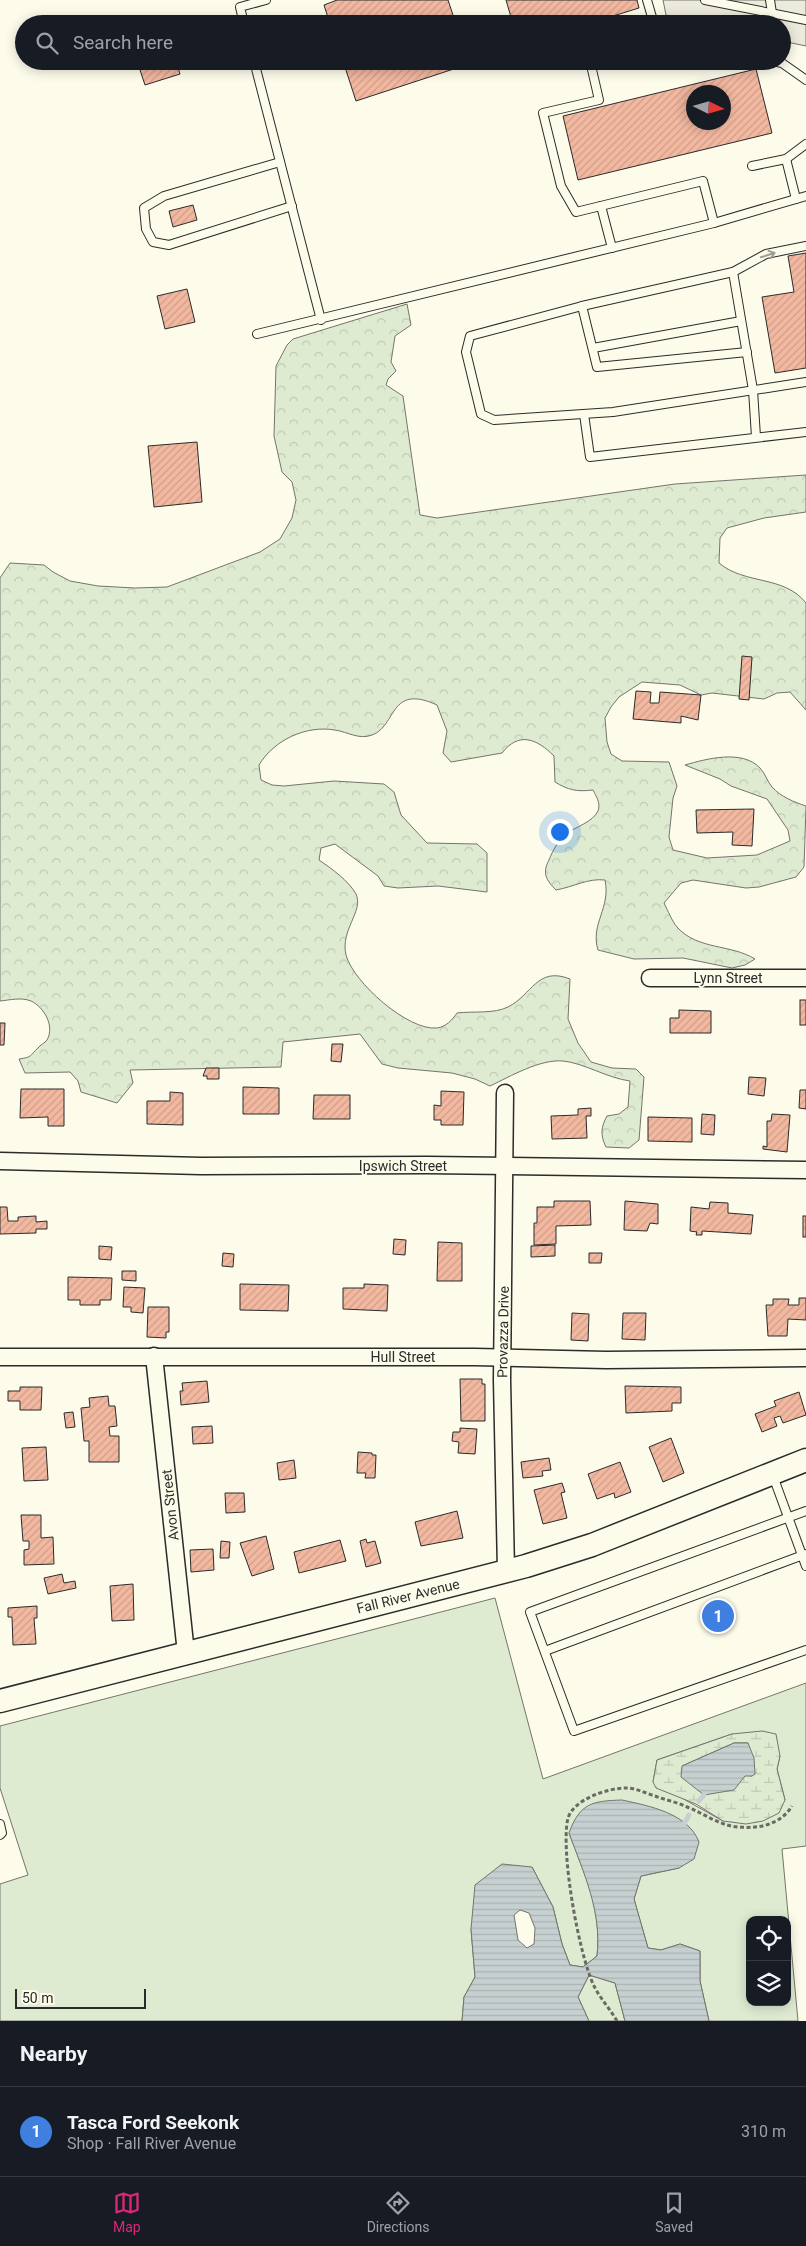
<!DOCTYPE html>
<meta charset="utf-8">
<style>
:root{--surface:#171b24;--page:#20242c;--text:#f1f3f6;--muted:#9ea1a6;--line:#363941;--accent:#db2777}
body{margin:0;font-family:Roboto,sans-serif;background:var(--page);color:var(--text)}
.controls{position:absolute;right:15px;bottom:15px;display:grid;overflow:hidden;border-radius:10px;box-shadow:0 2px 12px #0003}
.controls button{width:45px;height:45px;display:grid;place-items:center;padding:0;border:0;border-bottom:1px solid var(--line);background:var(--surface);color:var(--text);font:25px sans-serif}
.compass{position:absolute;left:686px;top:85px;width:45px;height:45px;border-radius:50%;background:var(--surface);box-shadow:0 2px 12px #0003;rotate:95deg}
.scale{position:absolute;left:15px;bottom:12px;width:131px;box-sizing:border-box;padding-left:5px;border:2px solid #2b2b2b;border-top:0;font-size:14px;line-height:18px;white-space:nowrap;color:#2b2b2b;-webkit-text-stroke:4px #fdfbea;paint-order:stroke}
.you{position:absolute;left:559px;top:831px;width:18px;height:18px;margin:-12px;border:4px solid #fff;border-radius:50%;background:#1a73e8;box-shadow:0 0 0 8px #1a73e833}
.badge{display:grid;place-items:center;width:32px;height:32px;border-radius:50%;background:var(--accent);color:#fff;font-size:16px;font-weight:700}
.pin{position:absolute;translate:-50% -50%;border:2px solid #fff;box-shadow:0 1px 5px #0006}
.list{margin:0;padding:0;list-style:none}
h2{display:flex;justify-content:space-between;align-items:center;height:65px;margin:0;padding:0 20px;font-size:21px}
h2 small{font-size:16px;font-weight:400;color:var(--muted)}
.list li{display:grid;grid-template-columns:32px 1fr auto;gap:15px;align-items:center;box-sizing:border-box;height:90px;padding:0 20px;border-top:1px solid var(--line)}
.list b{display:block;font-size:19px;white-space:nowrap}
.list p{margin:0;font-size:16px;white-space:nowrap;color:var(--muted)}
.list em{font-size:16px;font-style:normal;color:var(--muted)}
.icon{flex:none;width:28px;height:28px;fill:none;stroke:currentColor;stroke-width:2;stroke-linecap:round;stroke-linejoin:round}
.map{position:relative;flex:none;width:806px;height:2021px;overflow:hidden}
.search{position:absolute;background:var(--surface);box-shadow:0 2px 12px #0003;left:15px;right:15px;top:15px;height:55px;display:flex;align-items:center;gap:12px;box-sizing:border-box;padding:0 18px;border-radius:28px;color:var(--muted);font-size:19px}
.sheet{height:155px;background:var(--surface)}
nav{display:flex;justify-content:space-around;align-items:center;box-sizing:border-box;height:70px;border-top:1px solid var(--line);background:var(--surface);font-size:14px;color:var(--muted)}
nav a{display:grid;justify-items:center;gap:2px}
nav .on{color:var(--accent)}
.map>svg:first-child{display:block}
.green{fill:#deebd1;stroke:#74746e;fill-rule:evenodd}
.forest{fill:url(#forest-crowns);stroke:#74746e}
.wetland{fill:url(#wetland-marsh);stroke:#74746e;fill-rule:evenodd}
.parking{fill:#eceadb;stroke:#74746e}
.water{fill:url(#water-rules);stroke:#74746e;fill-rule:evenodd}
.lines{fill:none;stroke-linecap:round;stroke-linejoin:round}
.stream{stroke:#c7d0d0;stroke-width:5}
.building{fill:url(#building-hatch);stroke:#2b2b2b;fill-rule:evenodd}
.lane-casing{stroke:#2b2b2b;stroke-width:10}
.street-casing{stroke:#2b2b2b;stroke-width:19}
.secondary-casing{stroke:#2b2b2b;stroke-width:25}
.path{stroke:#6a6964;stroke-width:3;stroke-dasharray:4 2.5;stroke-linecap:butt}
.lane{stroke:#fdfbea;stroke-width:8}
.street{stroke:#fdfbea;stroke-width:16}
.secondary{stroke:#fdfbea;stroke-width:22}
.oneway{stroke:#9e9d94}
.labels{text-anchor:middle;stroke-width:4;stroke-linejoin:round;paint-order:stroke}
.street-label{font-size:14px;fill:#2b2b2b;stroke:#fdfbea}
</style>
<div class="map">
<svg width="806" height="2021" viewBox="0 0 806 2021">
<defs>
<pattern id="forest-crowns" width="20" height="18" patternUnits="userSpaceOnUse" patternTransform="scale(1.25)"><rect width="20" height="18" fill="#deebd1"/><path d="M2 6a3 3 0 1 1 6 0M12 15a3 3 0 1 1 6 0" fill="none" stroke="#bfcab4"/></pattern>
<pattern id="wetland-marsh" width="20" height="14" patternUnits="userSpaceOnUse" patternTransform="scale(1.25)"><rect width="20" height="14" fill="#deebd1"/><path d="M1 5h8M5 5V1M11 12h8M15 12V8" fill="none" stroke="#bfcab4"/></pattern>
<pattern id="water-rules" width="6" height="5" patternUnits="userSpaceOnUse" patternTransform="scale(1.25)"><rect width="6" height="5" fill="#c7d0d0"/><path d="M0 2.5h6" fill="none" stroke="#abb3b3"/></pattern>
<pattern id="building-hatch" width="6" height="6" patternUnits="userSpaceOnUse" patternTransform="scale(1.25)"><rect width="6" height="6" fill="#f2b8a0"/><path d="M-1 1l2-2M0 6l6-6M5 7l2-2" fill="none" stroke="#d09e8a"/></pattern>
</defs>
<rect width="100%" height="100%" fill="#fdfbea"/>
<g class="green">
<path d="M495,1598L543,1779L806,1683V1846L782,1849L798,2021H709L700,1981V1951L680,1944L661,1950L648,1948L634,1899L641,1876L679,1868L569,1833C585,1875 602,1910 597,1956L583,1967L570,1965L562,1944L553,1907L532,1867L471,1929L475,1977L464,1997L462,2021H0V1884L28,1875L0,1788V1726ZM732,1734L780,1756L777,1769L785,1800L723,1821L653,1782L657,1760ZM750,1920H787V2002H750Z"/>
<path d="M589,1975L615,1983L625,2021H589L578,1997Z"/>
</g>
<path class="forest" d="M407,304L411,325L395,336L391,362L396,371L388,379L386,385L403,396L420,515L437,518L675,484L806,475V512L764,518L727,528L720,538L719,563C745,585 784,575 806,603V710L790,692L777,693L764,699L712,693L701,695L680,685L642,682L619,697L611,707L605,718L607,742L611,754L622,761L669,762L677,786L673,798L669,837L673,850L707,858L757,855L790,841L788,830L767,799L731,786L720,779L685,765C706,759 742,749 760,768C765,773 767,781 772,787C781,797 794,802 806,806L804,867L796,877L759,887L746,888L693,880L681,883L664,903C668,911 672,921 677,927C697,950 731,944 755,959L745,965L732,968L683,958L634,959L598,950C590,924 611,908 605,880C588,878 573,887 556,890C546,880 542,873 549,860C553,850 558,841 566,834C575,827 593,822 598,811C601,803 596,796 593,790C577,792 568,790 555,782L554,756C537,739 519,731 502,753L451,762L443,753L447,731L437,705C389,683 397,726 372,735C359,740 348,732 335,730C306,725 274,740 259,765L261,780L272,785L284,786L334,781L384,784L394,792L401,815L427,843L477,844L487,853V892L438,886L398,888L384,886L378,876L335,844L321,848L319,860C332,869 348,880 356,894C364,911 340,930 346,955C353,982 408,1031 437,1028C446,1027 452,1020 457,1013C473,1011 494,1014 508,1007C532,995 537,966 570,979L568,1019L578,1043L591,1062L612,1068L636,1069L644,1077L639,1140L629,1148L606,1147C600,1135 601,1127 607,1116L619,1114L628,1107L630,1081C607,1078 584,1063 563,1061C540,1059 511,1076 490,1086L475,1079L452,1073L398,1068L382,1064L360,1034L283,1042L281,1067L130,1070L133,1083L117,1103L81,1092L78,1081L70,1072L25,1073L19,1059C33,1057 29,1056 38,1048C40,1045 45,1043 47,1040C55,1026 44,1007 31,1001C21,997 10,1000 0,1001V578L10,563L44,565L53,572L70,581L98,586L135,588L167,587L260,552L280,539L292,518L296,500L292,482L282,472L274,436L276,366L287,345L293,339Z"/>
<path class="wetland" d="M762,1731L776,1734L780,1756L777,1769L785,1800L779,1813L763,1821L746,1824L723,1821L696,1804L656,1788L653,1782L657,1760L732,1734ZM734,1743H748L752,1776L682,1766Z"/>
<path class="parking" d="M663,0H806V46L782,41V24H705L666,15Z"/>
<g class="water">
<path d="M734,1743H748L754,1758L755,1774L752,1776H745L734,1790L704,1795L681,1777L682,1766Z"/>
<path d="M622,1800C649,1806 688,1813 699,1842L694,1859L679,1868L641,1876L634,1899L648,1948L661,1950L680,1944L700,1951V1981L709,2021H625L615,1983L589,1975L578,1997L589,2021H462L464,1997L475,1977L471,1929L475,1885L502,1864L532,1867L553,1907L562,1944L570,1965L583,1967L597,1956C602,1912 584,1874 569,1833C580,1803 592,1801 622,1800ZM520,1910L529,1913L535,1928L534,1944L527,1948L518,1940L514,1915Z"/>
</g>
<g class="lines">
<g class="stream">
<path d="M699,1801L704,1795"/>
<path d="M684,1824L689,1815"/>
</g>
</g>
<g class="building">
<path d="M337,0H448L456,24H330L324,5Z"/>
<path d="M506,0H637L639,8L587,24H513Z"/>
<path d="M137,61H176L180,74L145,85Z"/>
<path d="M343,61H469V64L356,101Z"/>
<path d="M756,69L772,133L578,180L563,116ZM694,92H724V122H694Z"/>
<path d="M193,205L197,220L173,227L169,211Z"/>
<path d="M806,253V368L775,373L762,297L794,292L788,256Z"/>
<path d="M187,289L195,322L165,329L157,296Z"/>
<path d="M197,442L202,502L154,507L148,446Z"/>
<path d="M742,656L752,657L749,700L739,699Z"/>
<path d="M636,691L651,692L650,703H659L660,692L701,695L698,720L681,716V723L633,719Z"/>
<path d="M754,809L752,846L732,845L733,832L697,833L696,810Z"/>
<rect x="800" y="1000" width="6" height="25"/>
<path d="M679,1010L711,1011V1033H670V1018H679Z"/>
<path d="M0,1023H5L4,1045H0Z"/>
<path d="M332,1044H343L341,1062L331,1061Z"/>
<path d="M206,1068H219V1079H207V1076H203Z"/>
<path d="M749,1077L766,1078L764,1096L748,1094Z"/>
<path d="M243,1087L279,1088V1114H243Z"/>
<path d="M21,1089H64V1126H48V1117L20,1118Z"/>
<path d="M800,1090H806V1109L799,1108Z"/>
<path d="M441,1091L464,1092L463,1125H441V1120H434V1105L441,1106Z"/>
<path d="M170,1092L183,1093V1125L147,1124V1101H170Z"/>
<path d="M314,1095H350V1119H313Z"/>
<path d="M591,1108V1116H586L587,1138L552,1139L551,1116L578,1115V1109Z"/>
<path d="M702,1114L715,1115L714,1135L701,1134Z"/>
<path d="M772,1114L790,1115L787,1152L763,1149V1146L767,1147V1121H771Z"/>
<path d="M648,1117L692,1118V1142L648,1141Z"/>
<path d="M554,1201H590L591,1225L556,1226V1244L534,1245V1223H537V1207H554Z"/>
<path d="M625,1201L658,1204V1224L650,1223L647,1231L624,1230Z"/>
<path d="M710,1202L728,1203V1213L753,1215L751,1234L702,1231V1235H696L697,1232L690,1231L691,1207L709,1209Z"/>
<path d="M0,1207H7L8,1221H18V1217L36,1216V1222L47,1221V1229H36V1233L0,1234Z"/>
<rect x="803" y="1216" width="3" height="21"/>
<path d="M394,1239L406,1240L405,1255L393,1254Z"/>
<path d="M438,1242L462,1243V1281H437Z"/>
<path d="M555,1245V1256L531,1257V1246Z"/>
<path d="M99,1246L112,1247L111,1260L99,1259Z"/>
<path d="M223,1253L234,1254L233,1267L222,1266Z"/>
<path d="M589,1253H602L601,1263H589Z"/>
<path d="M122,1271H136V1281L122,1280Z"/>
<path d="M68,1277L112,1278L111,1300H100V1305H80V1300H68Z"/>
<path d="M240,1284L289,1285L288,1311L240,1310Z"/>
<path d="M364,1284L388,1285L387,1311L343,1309V1288H364Z"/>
<path d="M124,1287L145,1288L143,1313L131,1312V1307H123Z"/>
<path d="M799,1298H806V1320L788,1319L787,1336H768L766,1305H773V1299H789L788,1305H799Z"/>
<path d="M148,1307H169V1332H166V1338L147,1337Z"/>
<path d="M572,1313L589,1314L588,1341L571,1340Z"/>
<path d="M623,1313H646L645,1340L622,1339Z"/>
<path d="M460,1379H482V1384H485V1421H461Z"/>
<path d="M207,1381L209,1402L181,1405L180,1391H183L182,1383Z"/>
<path d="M625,1386L681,1387V1403H672V1411L626,1413Z"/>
<path d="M20,1387H42L41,1410H20V1401H8V1391H20Z"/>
<path d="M799,1392L806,1415L783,1423L780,1416L774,1418L777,1426L762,1432L755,1414L776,1406L774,1401Z"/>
<path d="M108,1396L109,1406H115L117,1426L109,1427L110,1436H119V1462H89V1441H84L81,1408L90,1407L89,1398Z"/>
<path d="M73,1412L75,1427L66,1428L64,1413Z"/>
<path d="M212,1426L213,1443L193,1444L192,1427Z"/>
<path d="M460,1428L477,1429L475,1454L458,1453L459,1442L452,1441L453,1432H460Z"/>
<path d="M671,1438L684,1473L663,1482L649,1447Z"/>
<path d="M46,1447L48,1480L24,1481L22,1448Z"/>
<path d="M358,1452L372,1453V1455H376L375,1478H365L366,1473H357Z"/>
<path d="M549,1458L551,1470L542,1471L543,1476L523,1478L521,1462Z"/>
<path d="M294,1460L296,1478L279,1480L277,1463Z"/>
<path d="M620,1462L631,1492L615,1498L614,1493L597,1499L588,1474Z"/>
<path d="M562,1483L565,1492L561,1493L567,1518L543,1524L534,1490Z"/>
<path d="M225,1493H244L245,1512L226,1513Z"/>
<path d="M457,1511L463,1538L421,1546L415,1522Z"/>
<path d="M21,1515H41V1538L53,1537L54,1564L24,1565V1550L29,1549V1541H23Z"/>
<path d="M266,1536L274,1569L252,1576L240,1543Z"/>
<path d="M366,1539L367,1543L375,1541L381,1563L366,1567L360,1541Z"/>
<path d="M340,1540L346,1561L299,1573L294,1552Z"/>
<path d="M221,1541L230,1542L229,1558H220Z"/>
<path d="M213,1549L214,1570L191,1572L190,1550Z"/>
<path d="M62,1574L64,1583L75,1581L76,1588L48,1594L44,1578Z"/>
<path d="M133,1584L134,1620L112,1621L110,1586Z"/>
<path d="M37,1606V1618H34L36,1644L13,1645L12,1617H8V1608Z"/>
</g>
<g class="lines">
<g class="lane-casing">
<g id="lane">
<path d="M647,0L654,24"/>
<path d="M705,0L806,20"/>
<path d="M770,0L772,13"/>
<path d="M244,24L240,7L266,0"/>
<path d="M254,61L321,320"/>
<path d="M590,61L599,100L543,113L561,186L576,212L703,181L714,223"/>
<path d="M773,61L782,63L806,80"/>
<path d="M786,159L796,199"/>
<path d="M280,162L164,196L144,208L146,229L153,242L169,245L292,206"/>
<path d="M752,166L786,159L806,144"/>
<path d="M601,206L612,248"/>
<path d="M806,246L766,254L733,272L582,306L470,336L466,352L481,414L494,420L613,412L806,382"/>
<path d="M733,272L753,390L756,437"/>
<path d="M582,306L597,367L747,352"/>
<path d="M257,334L714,223L806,196"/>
<path d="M593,348L741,321"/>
<path d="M584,414L590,457L806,432"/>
<path d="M773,1476L806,1566"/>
<path d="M806,1511L530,1612L574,1731L806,1650"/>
<path d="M545,1651L806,1554"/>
<path d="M0,1824L2,1833L0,1835"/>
</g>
</g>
<g class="street-casing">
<g id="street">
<path d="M650,978H806"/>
<path d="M505,1093L502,1380L506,1571"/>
<path d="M0,1161L201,1166L427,1165L806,1170"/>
<path d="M154,1356L186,1653"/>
<path d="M0,1357H474L606,1360L806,1358"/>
</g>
</g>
<g class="secondary-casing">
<path id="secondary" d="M0,1701L526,1566L592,1545L806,1460"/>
</g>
<path class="path" d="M617,2021C610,2009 600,1998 594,1986C579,1955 560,1851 568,1818C574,1799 608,1788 626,1788C636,1788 645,1793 655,1796C665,1800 677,1802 687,1807C705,1814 720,1826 739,1827C760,1829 781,1824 792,1806"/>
<use href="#lane" class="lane"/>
<use href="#street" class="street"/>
<use href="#secondary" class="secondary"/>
</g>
<defs><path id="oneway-shaft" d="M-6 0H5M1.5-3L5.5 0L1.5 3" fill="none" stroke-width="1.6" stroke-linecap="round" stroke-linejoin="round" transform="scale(1.25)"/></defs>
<use class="oneway" href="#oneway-shaft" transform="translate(768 255) rotate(-18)"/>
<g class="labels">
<g class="street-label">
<text x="728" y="983">Lynn Street</text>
<text x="403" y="1171">Ipswich Street</text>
<text transform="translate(503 1332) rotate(-89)" y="5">Provazza Drive</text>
<text x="403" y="1362">Hull Street</text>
<text transform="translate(170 1505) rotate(-96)" y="5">Avon Street</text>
<text transform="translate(408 1596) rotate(-14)" y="5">Fall River Avenue</text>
</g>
</g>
</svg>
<div class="controls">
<button><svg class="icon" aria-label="locate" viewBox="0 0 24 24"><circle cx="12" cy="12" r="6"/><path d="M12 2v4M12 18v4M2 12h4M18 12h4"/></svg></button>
<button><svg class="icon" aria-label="layers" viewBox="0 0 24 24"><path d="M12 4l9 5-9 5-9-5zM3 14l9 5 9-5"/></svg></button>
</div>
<svg class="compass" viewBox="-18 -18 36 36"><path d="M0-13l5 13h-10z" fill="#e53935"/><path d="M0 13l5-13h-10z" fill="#9ea1a6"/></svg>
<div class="scale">50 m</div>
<div class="you"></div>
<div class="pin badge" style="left:718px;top:1616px;background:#3f7fe0">1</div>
<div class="search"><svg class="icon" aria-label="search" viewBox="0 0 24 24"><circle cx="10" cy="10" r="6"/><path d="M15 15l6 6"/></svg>Search here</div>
</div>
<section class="sheet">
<h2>Nearby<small></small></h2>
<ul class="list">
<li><span class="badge" style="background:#3f7fe0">1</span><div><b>Tasca Ford Seekonk</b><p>Shop · Fall River Avenue</p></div><em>310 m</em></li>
</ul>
</section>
<nav>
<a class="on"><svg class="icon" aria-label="map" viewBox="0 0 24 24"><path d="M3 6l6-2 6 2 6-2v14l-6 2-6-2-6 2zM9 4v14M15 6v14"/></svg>Map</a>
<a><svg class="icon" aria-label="directions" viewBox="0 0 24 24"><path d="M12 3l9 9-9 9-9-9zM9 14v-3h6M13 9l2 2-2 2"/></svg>Directions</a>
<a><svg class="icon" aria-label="saved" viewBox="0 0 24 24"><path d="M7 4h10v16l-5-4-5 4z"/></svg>Saved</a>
</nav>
